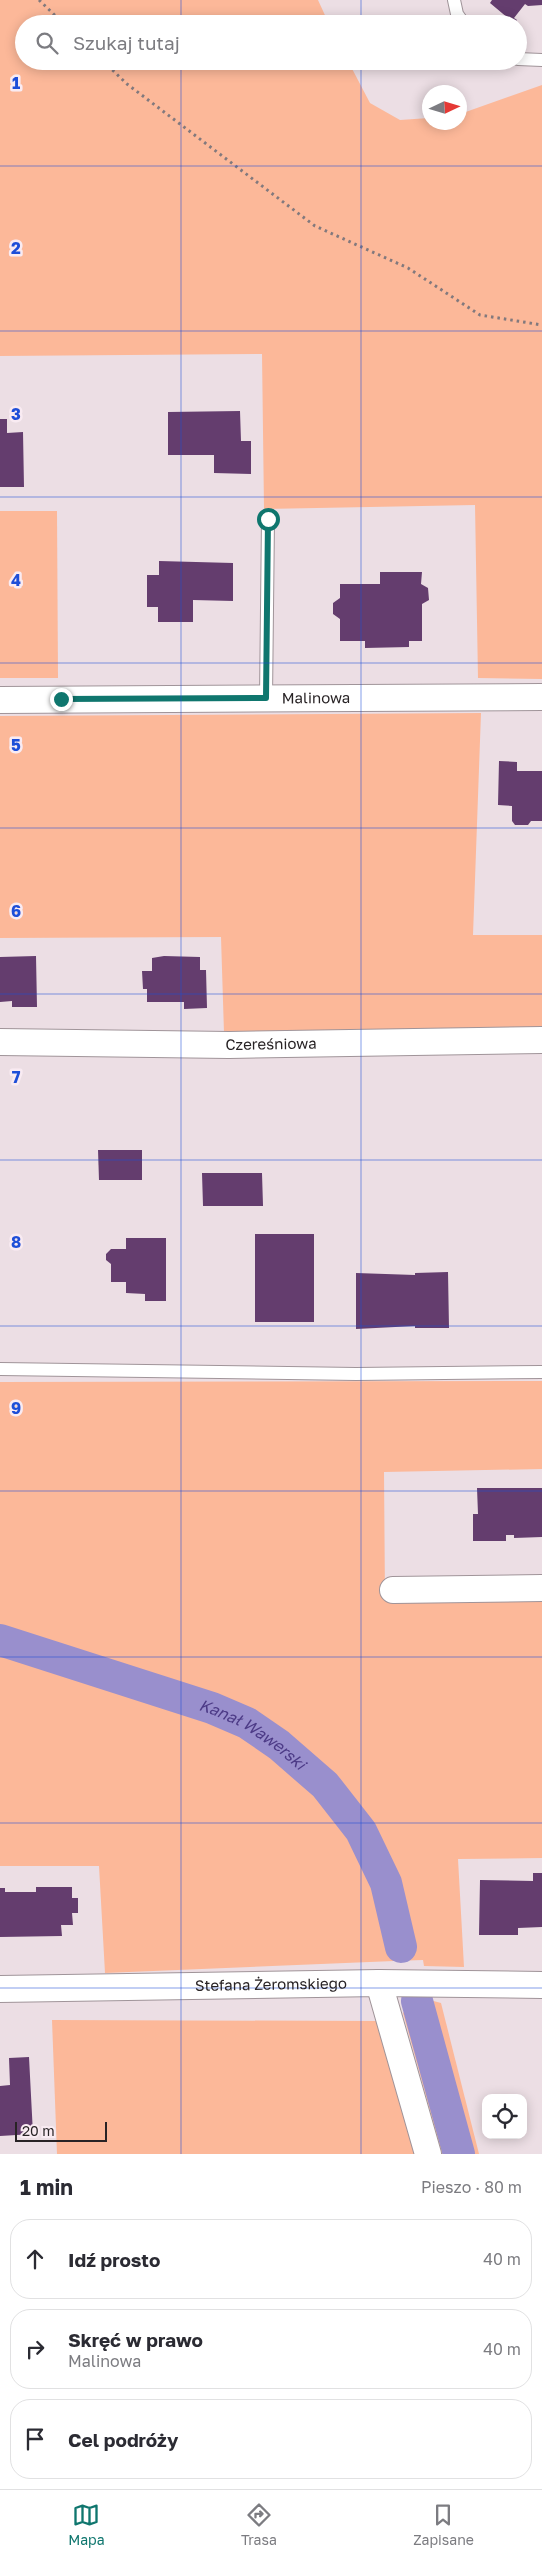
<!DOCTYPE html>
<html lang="pl">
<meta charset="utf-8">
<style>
:root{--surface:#fff;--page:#f2f2f3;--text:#2b2b33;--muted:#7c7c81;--line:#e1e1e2;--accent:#0f766e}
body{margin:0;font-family:"Golos Text",sans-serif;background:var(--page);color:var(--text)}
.controls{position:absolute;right:15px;bottom:15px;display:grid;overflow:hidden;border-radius:10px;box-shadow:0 2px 12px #0003}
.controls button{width:45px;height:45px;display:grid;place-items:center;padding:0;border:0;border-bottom:1px solid var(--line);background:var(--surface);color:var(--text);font:25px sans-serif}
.compass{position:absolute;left:422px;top:85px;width:45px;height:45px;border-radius:50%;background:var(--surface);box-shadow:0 2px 12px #0003;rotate:86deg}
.scale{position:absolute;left:15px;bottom:12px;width:92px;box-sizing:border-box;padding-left:5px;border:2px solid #282325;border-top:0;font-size:14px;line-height:18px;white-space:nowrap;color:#282325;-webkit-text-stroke:4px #f9ebf2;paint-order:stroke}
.stop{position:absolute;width:15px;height:15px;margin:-11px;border:4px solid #0f766e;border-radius:50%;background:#fff}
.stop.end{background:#0f766e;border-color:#fff;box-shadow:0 1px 5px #0008}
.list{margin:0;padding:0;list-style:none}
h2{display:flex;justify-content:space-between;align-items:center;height:65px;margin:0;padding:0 20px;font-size:21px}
h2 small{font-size:16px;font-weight:400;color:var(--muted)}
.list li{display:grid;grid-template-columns:32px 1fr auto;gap:15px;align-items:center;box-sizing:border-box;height:80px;margin:0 10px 10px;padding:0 10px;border:1px solid var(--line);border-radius:20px}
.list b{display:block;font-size:19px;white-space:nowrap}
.list p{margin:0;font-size:16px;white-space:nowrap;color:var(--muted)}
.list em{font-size:16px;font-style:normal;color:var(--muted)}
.icon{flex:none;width:28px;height:28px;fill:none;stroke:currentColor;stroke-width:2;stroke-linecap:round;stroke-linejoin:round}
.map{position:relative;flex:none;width:542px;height:2154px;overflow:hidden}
.search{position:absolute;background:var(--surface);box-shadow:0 2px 12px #0003;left:15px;right:15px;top:15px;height:55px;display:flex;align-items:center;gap:12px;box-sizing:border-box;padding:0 18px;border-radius:28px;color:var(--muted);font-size:19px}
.sheet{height:335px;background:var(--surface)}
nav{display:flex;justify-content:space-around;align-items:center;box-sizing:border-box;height:70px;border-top:1px solid var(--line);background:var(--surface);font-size:14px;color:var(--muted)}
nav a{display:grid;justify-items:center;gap:2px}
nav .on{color:var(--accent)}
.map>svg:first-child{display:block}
.green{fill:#fcb899}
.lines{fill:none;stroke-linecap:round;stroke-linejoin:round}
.canal{stroke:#998fcd;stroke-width:32}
.building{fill:#643d6e}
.service-casing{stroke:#a09499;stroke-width:14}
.minor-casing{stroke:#a09499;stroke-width:28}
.path{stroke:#82797d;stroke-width:3;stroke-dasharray:2.5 4;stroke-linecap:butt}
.service{stroke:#fff;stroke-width:12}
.minor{stroke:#fff;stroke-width:26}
.route{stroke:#0f766e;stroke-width:6}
.grid{fill:none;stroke:#1d4ed8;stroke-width:1;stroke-opacity:0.55}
.labels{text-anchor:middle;stroke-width:5;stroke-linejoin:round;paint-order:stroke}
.street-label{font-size:15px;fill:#282325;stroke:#f9ebf2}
.water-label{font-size:16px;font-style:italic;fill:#4d3b87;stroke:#f9ebf2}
.grid-label{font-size:16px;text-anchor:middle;font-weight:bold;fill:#1d4ed8;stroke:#f9ebf2;stroke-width:5;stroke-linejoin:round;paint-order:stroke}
</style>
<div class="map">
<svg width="542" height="2154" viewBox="0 0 542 2154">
<rect width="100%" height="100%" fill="#ecdee4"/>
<g class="green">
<path d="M0,0H318L329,24H24V61H348L370,103L400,120L429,118L430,122H460V114L542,85V679L478,678L475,505L264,509L262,354L0,356Z"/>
<path d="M0,511H57L58,678H0Z"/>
<path d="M481,713L473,935H542V1028L224,1033L221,937L0,938V716Z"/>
<path d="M542,1381V1469L384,1472L385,1600L542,1598V1858L458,1859L464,1967L424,1966L423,1960L394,1961L105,1973L99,1866H0V1382Z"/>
<path d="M426,1999L441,2003L479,2154H442L403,2013L409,2006Z"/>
<path d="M52,2020L376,2021L415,2154H57Z"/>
</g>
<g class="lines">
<g class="canal">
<path id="s1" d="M0,1640L212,1708L247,1723L279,1745L325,1785L361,1831L386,1883L401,1947"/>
<path d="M417,2001L459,2154"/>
</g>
</g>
<g class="building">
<path d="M492,0H542V5L528,6L525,4L514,18L517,20L514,23L490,3Z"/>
<path d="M240,411L241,441H251V474L214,473V455H168V412Z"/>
<path d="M0,419H7V433L23,432L24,487H0Z"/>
<path d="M159,561L233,563V601L193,600V622H158V607H147V575H159Z"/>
<path d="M380,572H422L421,584L428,588L429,600L422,604V641H409V647L365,648V641H340V619L333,614V603L340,598V584H380Z"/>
<path d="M499,761L517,762V771H542V821H531L528,825H515L512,821V806L498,805Z"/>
<path d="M36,956L37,1007H12V1001L0,1002V957Z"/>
<path d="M164,956L200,957V970H206L207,1008L184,1009V1002H147V989H143L142,971H152V958Z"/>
<path d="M98,1150H142V1180H99Z"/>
<path d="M202,1173H262L263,1206H203Z"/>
<rect x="255" y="1234" width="59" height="88"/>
<path d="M126,1238H166V1301H145V1294L126,1293V1282H111V1264L106,1260V1254L111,1249H126Z"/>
<path d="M448,1272L449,1328H415V1326L356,1329V1273L415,1275V1273Z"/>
<path d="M477,1488H542V1537L514,1538V1535H506V1541H473V1514H478Z"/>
<path d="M533,1873H542V1927L518,1928V1935H479L480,1880L533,1881Z"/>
<path d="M36,1887H72V1898H78V1913H72L73,1925H61L62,1936L0,1937V1888H5V1892H36Z"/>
<path d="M29,2057L33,2134L0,2136V2086L10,2085L9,2058Z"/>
</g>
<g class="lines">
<g class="service-casing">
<g id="service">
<path d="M454,0L457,14L464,24"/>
<path d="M518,59L542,60"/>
<path d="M266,698L268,519"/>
<path d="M0,1369L356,1374L542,1372"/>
</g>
</g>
<g class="minor-casing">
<g id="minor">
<path id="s2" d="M0,700L542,697"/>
<path id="s3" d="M0,1042L229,1045L542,1040"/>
<path d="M393,1590L542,1588"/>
<path d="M379,1983L428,2154"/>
<path id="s4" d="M0,1989L379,1983L542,1985"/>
</g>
</g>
<g class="path">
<path d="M39,0L64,24"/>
<path d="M103,61L127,84L315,226L408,268L480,315L542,325"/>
</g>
<use href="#service" class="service"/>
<use href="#minor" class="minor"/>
</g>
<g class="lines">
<path class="route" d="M61,699L266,698L268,519"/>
</g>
<path class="grid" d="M181,0V24M361,0V24M181,61V2154M361,61V2154M0,166H542M0,331H542M0,497H542M0,663H542M0,828H542M0,994H542M0,1160H542M0,1326H542M0,1491H542M0,1657H542M0,1823H542M0,1988H542"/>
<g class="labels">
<g class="street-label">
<text dy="5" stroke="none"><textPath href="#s2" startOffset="316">Malinowa</textPath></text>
<text dy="5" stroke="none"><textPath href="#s3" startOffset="271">Czereśniowa</textPath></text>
<text dy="5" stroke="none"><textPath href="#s4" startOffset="271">Stefana Żeromskiego</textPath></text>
</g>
<g class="water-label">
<text dy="6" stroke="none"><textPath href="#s1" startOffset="271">Kanał Wawerski</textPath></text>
</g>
</g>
<g class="grid-label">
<text x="16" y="89">1</text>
<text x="16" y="254">2</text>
<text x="16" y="420">3</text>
<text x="16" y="586">4</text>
<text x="16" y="751">5</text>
<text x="16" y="917">6</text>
<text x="16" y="1083">7</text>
<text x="16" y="1248">8</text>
<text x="16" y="1414">9</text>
</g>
</svg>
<div class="controls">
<button><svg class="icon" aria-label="locate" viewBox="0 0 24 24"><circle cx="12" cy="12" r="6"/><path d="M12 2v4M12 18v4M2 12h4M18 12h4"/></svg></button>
</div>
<svg class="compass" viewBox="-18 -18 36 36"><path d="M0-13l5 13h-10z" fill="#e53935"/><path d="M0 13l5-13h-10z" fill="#7c7c81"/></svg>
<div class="scale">20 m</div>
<div class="stop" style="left:268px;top:519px"></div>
<div class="stop end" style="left:61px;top:699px"></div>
<div class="search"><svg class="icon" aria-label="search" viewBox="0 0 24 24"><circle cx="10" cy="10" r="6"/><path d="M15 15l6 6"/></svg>Szukaj tutaj</div>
</div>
<section class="sheet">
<h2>1 min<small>Pieszo · 80 m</small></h2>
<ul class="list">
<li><svg class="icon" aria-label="ahead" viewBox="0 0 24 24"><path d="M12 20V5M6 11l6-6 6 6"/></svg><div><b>Idź prosto</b></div><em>40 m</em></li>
<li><svg class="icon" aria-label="right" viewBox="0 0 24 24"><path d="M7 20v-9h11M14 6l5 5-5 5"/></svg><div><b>Skręć w prawo</b><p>Malinowa</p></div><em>40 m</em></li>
<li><svg class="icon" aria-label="arrive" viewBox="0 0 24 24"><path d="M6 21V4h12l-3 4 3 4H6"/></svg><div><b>Cel podróży</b></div></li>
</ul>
</section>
<nav>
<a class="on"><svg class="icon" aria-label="map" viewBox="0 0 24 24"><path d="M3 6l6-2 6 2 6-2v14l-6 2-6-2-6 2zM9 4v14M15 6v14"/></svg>Mapa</a>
<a><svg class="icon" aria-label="directions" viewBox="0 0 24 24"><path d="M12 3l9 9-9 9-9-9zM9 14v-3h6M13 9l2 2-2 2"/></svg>Trasa</a>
<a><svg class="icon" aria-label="saved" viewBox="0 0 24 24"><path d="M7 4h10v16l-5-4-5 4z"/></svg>Zapisane</a>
</nav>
